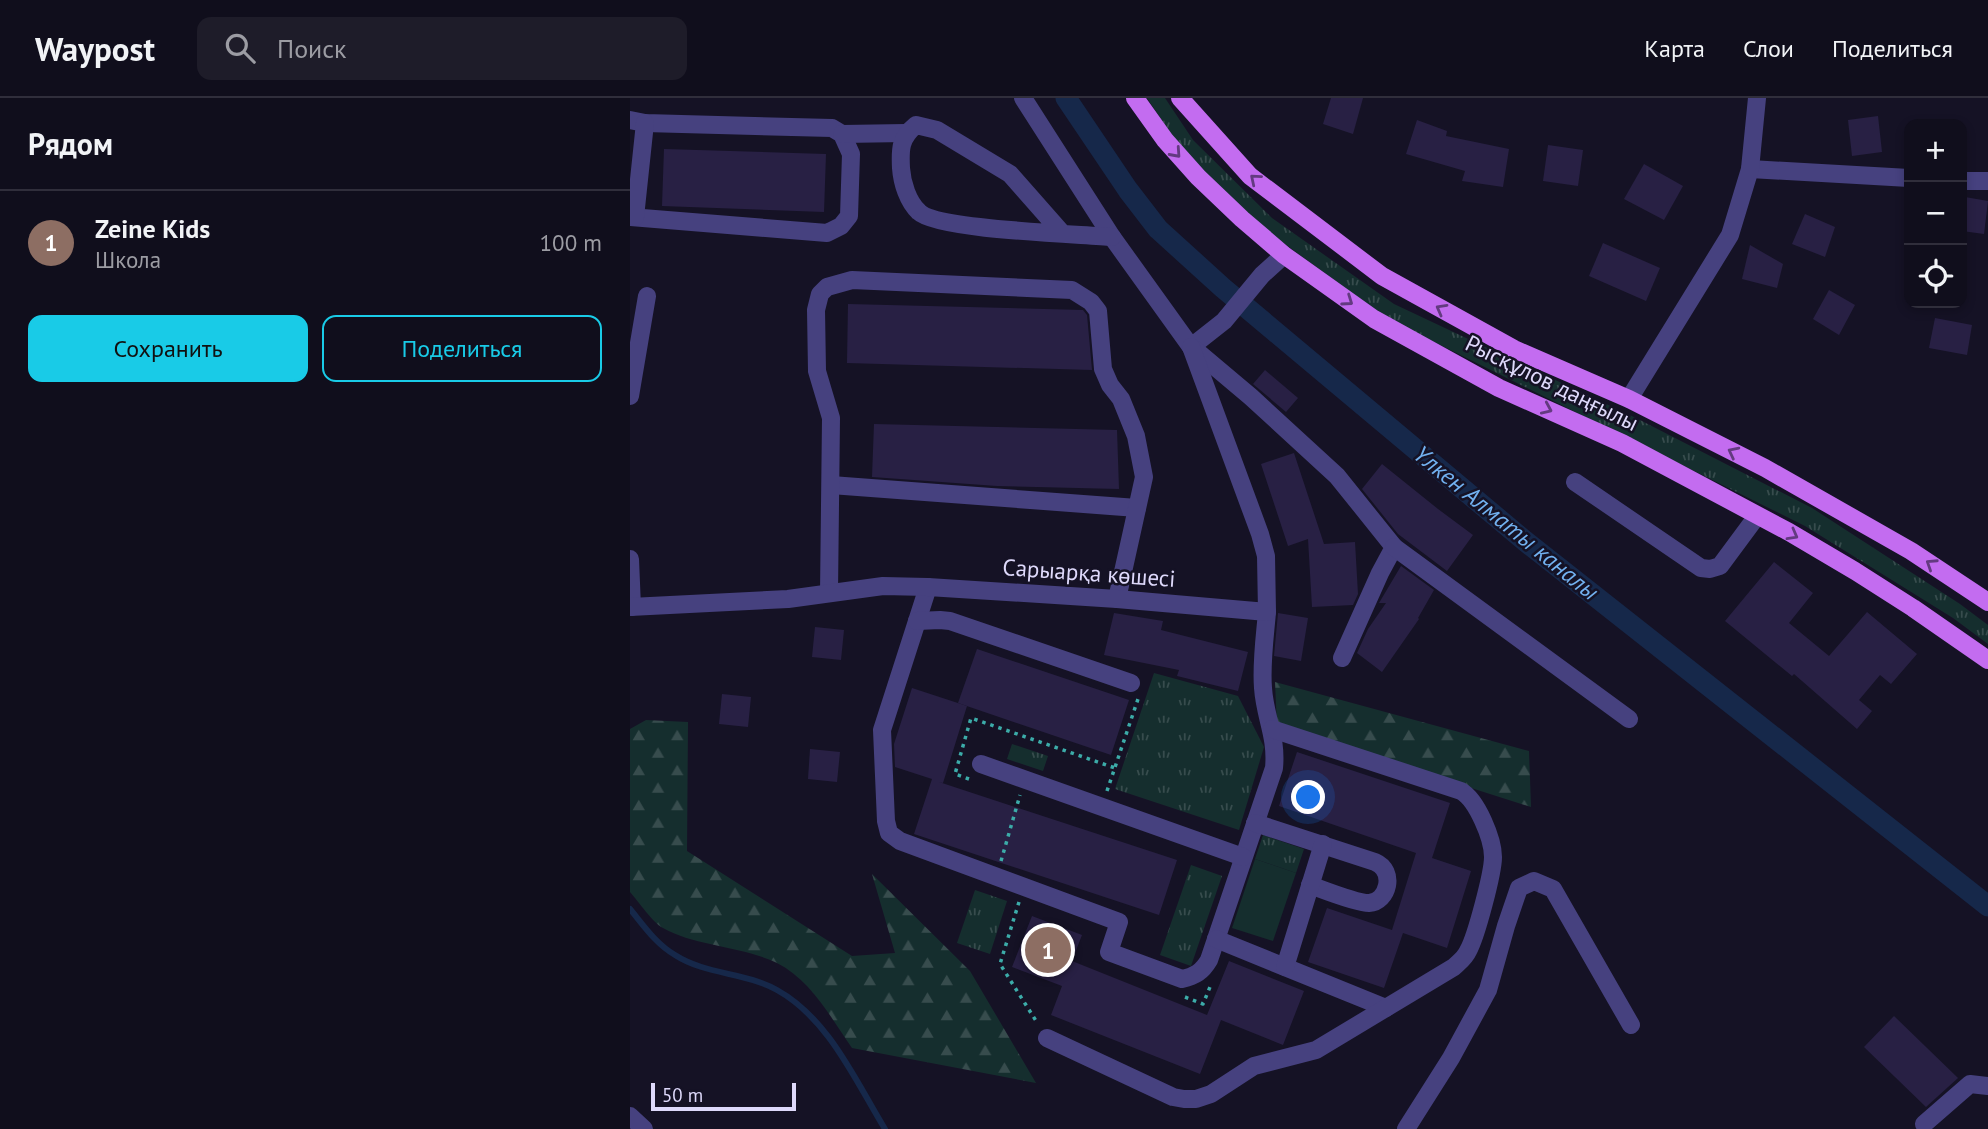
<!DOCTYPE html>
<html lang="ru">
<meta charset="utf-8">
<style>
:root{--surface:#100e1c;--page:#1e1c29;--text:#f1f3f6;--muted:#9c9ca3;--line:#302e3b;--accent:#19cbe7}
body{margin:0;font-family:"PT Sans",sans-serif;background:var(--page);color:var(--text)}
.controls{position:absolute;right:21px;top:21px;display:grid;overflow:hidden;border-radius:14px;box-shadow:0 4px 10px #0003}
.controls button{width:63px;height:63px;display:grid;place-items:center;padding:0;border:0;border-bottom:2px solid var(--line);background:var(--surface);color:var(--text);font:35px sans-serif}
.scale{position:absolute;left:21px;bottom:18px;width:145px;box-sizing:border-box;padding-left:7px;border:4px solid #ded9fb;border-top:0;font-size:19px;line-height:24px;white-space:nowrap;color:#ded9fb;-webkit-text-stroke:5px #151225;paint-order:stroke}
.you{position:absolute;left:679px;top:700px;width:24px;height:24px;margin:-18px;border:5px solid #fff;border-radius:50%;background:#1a73e8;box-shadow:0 0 0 10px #1a73e833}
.badge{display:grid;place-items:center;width:46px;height:46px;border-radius:50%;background:var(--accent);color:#fff;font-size:23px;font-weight:700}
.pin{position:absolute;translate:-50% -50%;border:4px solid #fff;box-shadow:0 2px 7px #0006}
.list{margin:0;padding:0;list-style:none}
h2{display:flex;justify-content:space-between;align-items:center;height:91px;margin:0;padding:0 28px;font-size:30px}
h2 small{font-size:23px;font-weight:400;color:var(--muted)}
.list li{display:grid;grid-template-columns:46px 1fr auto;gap:21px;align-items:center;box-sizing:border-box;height:105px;padding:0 28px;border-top:2px solid var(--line)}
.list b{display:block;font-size:26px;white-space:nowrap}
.list p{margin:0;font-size:23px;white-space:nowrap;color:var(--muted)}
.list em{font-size:23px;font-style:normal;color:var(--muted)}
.actions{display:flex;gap:14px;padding:21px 28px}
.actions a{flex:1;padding:16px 0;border:2px solid var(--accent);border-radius:14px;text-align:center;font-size:24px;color:var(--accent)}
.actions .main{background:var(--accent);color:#111}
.icon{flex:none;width:38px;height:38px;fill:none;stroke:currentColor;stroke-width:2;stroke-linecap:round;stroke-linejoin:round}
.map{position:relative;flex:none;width:1358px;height:1031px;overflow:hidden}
header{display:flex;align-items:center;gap:42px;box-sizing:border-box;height:98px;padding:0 35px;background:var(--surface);border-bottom:2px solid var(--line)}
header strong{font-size:33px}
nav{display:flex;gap:38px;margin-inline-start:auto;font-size:24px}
.search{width:490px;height:63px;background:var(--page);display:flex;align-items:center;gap:18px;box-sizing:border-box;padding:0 24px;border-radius:14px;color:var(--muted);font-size:26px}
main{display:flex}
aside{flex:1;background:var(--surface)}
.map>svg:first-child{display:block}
.grass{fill:url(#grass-tufts)}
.forest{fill:url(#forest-firs)}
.garden{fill:#152e2e}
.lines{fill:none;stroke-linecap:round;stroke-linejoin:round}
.stream{stroke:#16284a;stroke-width:6}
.canal{stroke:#16284a;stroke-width:21}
.building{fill:#282044}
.path{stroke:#3caca9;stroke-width:3.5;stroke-dasharray:3.5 5;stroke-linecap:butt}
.minor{stroke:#46417f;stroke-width:18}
.major{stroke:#c36cf0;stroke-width:18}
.oneway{stroke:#633a80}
.labels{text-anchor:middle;stroke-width:5;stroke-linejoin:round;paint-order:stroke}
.street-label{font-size:23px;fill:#ded9fb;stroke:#151225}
.water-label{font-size:24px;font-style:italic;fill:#72b1f0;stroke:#151225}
</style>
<header>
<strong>Waypost</strong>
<div class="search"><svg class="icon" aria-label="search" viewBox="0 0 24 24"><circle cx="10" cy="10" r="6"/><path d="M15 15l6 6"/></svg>Поиск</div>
<nav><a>Карта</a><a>Слои</a><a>Поделиться</a></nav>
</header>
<main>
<aside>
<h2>Рядом<small></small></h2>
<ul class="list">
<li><span class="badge" style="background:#8d6e63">1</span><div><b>Zeine Kids</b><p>Школа</p></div><em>100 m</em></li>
</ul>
<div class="actions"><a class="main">Сохранить</a><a>Поделиться</a></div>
</aside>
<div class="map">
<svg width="1358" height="1031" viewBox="0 0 1358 1031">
<defs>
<pattern id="grass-tufts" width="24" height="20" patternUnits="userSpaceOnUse" patternTransform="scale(1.75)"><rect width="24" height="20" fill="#152e2e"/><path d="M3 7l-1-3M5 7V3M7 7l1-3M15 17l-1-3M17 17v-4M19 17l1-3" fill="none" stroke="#374c4d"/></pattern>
<pattern id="forest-firs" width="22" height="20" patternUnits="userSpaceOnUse" patternTransform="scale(1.75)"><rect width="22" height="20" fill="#152e2e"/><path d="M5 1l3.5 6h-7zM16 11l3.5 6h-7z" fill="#374c4d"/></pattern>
</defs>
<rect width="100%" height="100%" fill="#151225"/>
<g class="grass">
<path d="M517,0H535L563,42L642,120L764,206L1008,321L1182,410L1330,506L1358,527V546L1323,520L1175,428L758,221L633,130L550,49Z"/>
<path d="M524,575L608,598L634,649L609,732L485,691Z"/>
<path d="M382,646L418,658L413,673L377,661Z"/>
<path d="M633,737L674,751L666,775L625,761Z"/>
<path d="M561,767L592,778L561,868L530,857Z"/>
<path d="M345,792L377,803L360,856L327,845Z"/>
</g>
<g class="forest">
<path d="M645,584L899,653L901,709L647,628Z"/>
<path d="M16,622L58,624L57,753L222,858L265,855L242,776L340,873L406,985L222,950C201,920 181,882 147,865C112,848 64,848 33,830C22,824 9,804 0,794V631Z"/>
</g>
<path class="garden" d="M625,761L666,775L643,843L602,830Z"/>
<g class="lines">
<path class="stream" d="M0,811C14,828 26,846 45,857C76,877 115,874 147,892C199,921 225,982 255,1031"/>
<path class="canal" d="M436,0L498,92L528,131L593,190L895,443L1358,808"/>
</g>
<g class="building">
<path d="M701,0H733L723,36L693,26Z"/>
<path d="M1248,18L1252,54L1222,58L1218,22Z"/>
<path d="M787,22L817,33L816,38L879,51L873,89L832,83L835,73L776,56Z"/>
<path d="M918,47L953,52L948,88L913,83Z"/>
<path d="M34,51L196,56L194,114L32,108Z"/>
<path d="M1014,66L1053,88L1034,122L994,101Z"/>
<path d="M1335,99L1358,103L1354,136L1332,133Z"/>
<path d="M1175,116L1205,129L1195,159L1162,146Z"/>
<path d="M973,145L1030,170L1016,203L959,178Z"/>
<path d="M1120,147L1153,166L1147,190L1112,181Z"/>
<path d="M1199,192L1225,207L1209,237L1183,221Z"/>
<path d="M218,206L453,212L457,217L462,272L217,265Z"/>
<path d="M1305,220L1342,227L1337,257L1299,250Z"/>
<path d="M635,272L668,300L656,314L623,286Z"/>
<path d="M244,326L487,332L489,391L367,388L242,379Z"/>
<path d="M664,355L694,446L725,444L728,496L723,507L682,509L678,441L658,448L631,366Z"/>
<path d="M752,366L808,411L843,437L817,473L768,436L732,391Z"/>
<path d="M1144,464L1183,495L1159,525L1199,558L1237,514L1287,556L1261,586L1250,577L1229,602L1242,613L1227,631L1164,576L1162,578L1095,523Z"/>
<path d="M771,468L804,492L788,520L789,521L752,574L727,555L738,531L756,505H749Z"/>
<path d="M484,515L533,523L531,532L618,554L608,593L547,578L549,572L474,557Z"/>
<path d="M648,515L678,520L671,563L644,558Z"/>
<path d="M185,529L214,532L211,562L182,559Z"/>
<path d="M347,551L499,602L481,657L328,605Z"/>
<path d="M282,590L337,608L313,685L309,684L547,762L529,817L284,736L302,681L265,669L264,646Z"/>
<path d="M92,596L121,599L118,629L89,626Z"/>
<path d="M180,651L210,654L207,684L178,681Z"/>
<path d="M667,654L820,705L802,760L841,773L817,850L773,835L754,890L678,864L697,810L762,832L786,755L649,708Z"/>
<path d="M402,818L452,837L442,863L577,917L599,863L674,893L653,947L591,922L570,976L421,917L432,888L382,869Z"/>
<path d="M1264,918L1328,980L1296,1009L1234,949Z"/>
</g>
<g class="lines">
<g class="path">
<path d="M339,681L325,676L341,620L485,670"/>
<path d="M477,693L508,601"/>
<path d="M371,763L390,697"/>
<path d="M389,804L370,866L408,926"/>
<path d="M555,899L573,906L580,889"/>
</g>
<g class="minor">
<path d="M393,0L482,139L561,249L594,223L632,177L654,157"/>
<path d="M0,22L15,25L202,30L212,36L221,56L219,118L211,128L197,135L0,119"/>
<path d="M212,36L276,35"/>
<path d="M1120,71L1279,80"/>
<path d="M1332,83H1358"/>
<path d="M5,119L15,25"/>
<path d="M432,135L380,76L307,32L286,27C270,40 270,51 271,70C272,85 278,104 289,114C307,132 449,136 482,139"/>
<path d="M564,251L621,299L707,378L764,449L750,475L712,560"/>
<path d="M0,298L17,198"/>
<path d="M999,301L1100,137L1120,71L1127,0"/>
<path d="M945,384L1071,470L1080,471L1090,468L1127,418"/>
<path d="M201,387L507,410"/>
<path d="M764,449L999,621"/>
<path d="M0,461L2,509"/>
<path d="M298,489L252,632L256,723L259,735L270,743L489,824L479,854L552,881C565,878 572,874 579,862L644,670C647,638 635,620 633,590C631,565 635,538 637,514"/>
<path d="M199,495L201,320L187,273L186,212L190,196L197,189L222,182L442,192L461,204L468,213L473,271L480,287L491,301L506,338L514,379L487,501"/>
<path d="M0,509L158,501L253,488L298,489L487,501L637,514L636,458L630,436L561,249"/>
<path d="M287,523L310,522L320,523L501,585"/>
<path d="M351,666L613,759"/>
<path d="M625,725L745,764C766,773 758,804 739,805C726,805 694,792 680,787"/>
<path d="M586,841L756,910"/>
<path d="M655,869L693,746"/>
<path d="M417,940L543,999L554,1001H566L581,996L624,968L686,952L824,869C829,864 835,860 838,853C846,839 863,775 863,759C863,741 847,702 831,693L642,631"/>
<path d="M0,1018L14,1031"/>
<path d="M1294,1026L1340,986L1358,988"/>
<path d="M776,1031L821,960L858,892L876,828L889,790L904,783L923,791L1001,927"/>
</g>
<g class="major">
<path d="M505,0L535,42L568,79L612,121L654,157L744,221L869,290L992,345L1159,434L1225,473L1283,510L1358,562"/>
<path d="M550,0L620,78L752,178L884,251L999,301L1135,370L1281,453L1358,504"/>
</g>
</g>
<defs><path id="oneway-chevron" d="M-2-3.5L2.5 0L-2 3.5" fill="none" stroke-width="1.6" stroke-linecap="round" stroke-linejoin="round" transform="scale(1.75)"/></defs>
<g class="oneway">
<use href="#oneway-chevron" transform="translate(546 55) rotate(48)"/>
<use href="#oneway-chevron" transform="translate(625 81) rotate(-140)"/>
<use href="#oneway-chevron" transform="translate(718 203) rotate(35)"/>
<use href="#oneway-chevron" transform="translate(811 211) rotate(-151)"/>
<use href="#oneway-chevron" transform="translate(917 311) rotate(24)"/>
<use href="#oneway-chevron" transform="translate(1103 354) rotate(-153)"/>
<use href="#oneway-chevron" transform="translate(1163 437) rotate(29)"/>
<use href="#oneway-chevron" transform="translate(1301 466) rotate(-147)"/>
</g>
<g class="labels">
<g class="street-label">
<text transform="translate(922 285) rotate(26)" y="8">Рысқұлов даңғылы</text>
<text transform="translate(459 475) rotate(4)" y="8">Сарыарқа көшесі</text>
</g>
<g class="water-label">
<text transform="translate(876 425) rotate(39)" y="8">Үлкен Алматы каналы</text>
</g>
</g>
</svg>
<div class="controls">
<button>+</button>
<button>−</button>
<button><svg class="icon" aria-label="locate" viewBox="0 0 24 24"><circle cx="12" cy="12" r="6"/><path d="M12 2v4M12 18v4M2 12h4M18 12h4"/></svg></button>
</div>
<div class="scale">50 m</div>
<div class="you"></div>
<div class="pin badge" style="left:418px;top:852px;background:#8d6e63">1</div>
</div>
</main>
